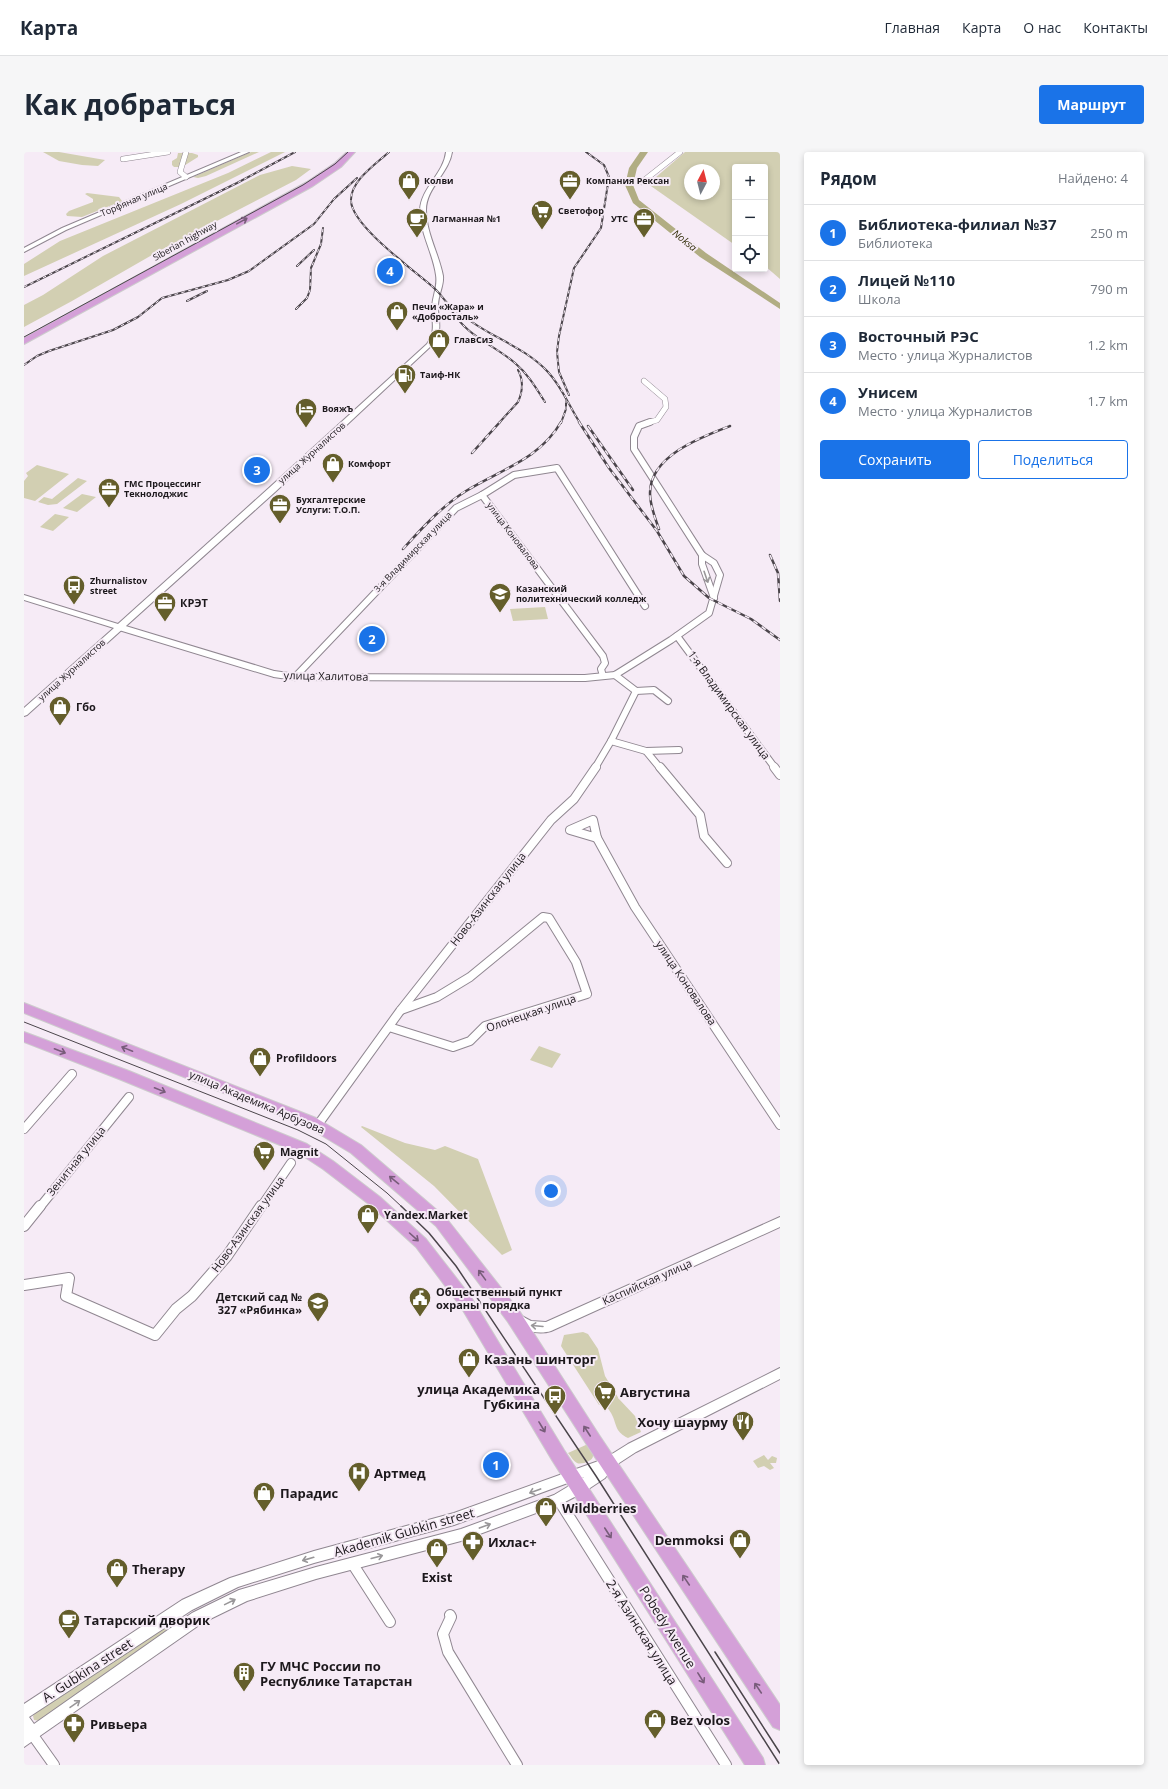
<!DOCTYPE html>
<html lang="ru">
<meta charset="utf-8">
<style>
:root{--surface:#fff;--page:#f6f6f7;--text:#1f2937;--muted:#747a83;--line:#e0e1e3;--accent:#1a73e8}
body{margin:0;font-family:"Open Sans",sans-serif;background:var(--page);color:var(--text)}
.controls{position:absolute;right:12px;top:12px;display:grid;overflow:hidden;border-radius:4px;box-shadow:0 2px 6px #0003}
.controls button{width:36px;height:36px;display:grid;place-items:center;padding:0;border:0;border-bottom:1px solid var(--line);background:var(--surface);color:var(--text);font:20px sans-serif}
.compass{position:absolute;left:660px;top:12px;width:36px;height:36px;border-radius:50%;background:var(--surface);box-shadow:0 2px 6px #0003;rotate:7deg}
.you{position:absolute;left:527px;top:1039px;width:14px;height:14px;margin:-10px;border:3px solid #fff;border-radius:50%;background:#1a73e8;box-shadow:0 0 0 6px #1a73e833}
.badge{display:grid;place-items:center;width:26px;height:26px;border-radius:50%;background:var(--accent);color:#fff;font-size:13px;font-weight:700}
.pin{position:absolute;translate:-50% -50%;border:2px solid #fff;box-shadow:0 1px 4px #0006}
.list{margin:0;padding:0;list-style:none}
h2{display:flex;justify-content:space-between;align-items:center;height:52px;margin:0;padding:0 16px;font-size:17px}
h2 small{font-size:13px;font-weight:400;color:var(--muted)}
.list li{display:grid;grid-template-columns:26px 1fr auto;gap:12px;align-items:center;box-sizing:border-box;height:56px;padding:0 16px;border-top:1px solid var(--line)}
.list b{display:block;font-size:15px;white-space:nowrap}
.list p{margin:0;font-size:13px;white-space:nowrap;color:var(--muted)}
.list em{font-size:13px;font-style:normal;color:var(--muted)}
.actions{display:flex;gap:8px;padding:12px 16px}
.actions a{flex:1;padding:9px 0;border:1px solid var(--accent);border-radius:4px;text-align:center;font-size:14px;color:var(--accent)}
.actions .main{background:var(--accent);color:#fff}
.icon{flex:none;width:22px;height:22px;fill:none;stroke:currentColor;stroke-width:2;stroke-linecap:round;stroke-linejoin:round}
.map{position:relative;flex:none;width:756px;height:1613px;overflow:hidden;border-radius:4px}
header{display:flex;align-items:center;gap:24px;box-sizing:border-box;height:56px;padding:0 20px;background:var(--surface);border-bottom:1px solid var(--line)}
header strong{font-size:19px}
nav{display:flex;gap:22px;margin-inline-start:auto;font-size:14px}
.intro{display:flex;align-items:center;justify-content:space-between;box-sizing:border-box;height:96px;padding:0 24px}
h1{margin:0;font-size:28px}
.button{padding:10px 18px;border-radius:4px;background:var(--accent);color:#fff;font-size:14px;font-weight:700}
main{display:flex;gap:24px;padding:0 24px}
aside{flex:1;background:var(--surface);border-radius:4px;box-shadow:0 2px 6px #0003}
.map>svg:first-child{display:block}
.green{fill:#d2cfb2;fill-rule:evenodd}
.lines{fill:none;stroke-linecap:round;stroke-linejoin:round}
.river{fill:#b1ad83;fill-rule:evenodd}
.minor-far3-casing{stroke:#908791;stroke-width:6}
.minor-far2-casing{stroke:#908791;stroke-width:8}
.minor-far1-casing{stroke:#908791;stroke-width:10}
.minor-casing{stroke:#908791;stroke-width:12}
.tertiary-casing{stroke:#908791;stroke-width:2}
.primary-casing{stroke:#cdcccd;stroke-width:2}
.minor-far3{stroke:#fff;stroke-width:5}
.minor-far2{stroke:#fff;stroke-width:6}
.minor-far1{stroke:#fff;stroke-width:8}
.minor{stroke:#fff;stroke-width:10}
.tertiary{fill:#fff;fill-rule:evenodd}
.primary{fill:#d4a0d8;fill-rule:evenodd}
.tram-far1{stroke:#4b454b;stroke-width:1}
.tram{stroke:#4b454b;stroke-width:1.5}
.rail-far1-casing{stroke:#4b454b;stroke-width:2}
.rail-casing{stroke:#4b454b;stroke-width:2.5}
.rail-far1{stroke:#f6ebf6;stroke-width:1;stroke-dasharray:3.5;stroke-linecap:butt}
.rail{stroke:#f6ebf6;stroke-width:1.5;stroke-dasharray:5;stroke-linecap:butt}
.oneway{stroke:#785c7a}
.oneway2{stroke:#999799}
.labels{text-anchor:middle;stroke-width:4;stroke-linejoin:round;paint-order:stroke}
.far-poi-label{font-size:9px;font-weight:bold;fill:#1c181c;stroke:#f6ebf6;text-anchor:start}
.far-street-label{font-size:9px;fill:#1c181c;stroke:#f6ebf6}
.far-water-label{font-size:10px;font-style:italic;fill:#2f2b06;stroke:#f6ebf6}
.poi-label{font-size:11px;font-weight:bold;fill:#1c181c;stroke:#f6ebf6;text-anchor:start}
.street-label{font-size:11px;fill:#1c181c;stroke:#f6ebf6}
.near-poi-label{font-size:13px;font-weight:bold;fill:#1c181c;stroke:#f6ebf6;text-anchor:start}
.near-street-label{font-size:13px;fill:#1c181c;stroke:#f6ebf6}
</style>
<header>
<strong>Карта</strong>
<nav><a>Главная</a><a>Карта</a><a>О нас</a><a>Контакты</a></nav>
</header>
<div class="intro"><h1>Как добраться</h1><a class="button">Маршрут</a></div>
<main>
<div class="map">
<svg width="756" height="1613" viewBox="0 0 756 1613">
<rect width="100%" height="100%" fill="#f6ebf6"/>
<g class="green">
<path d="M19,0H35L81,8L74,14L58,13L35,9Z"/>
<path d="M227,0H235L182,24L174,26L169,25Z"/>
<path d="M247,0H261L157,52L0,124V112L36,89L204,21Z"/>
<path d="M661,0H756V127L741,114V15H711V93L624,32ZM666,18H690V42H666Z"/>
<path d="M154,1H168L174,3V5L158,15H150L148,13V9L153,6Z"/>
<path d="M268,14L287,17L272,28L135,99L48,149L0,175V153L19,143L79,104L236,23Z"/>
<path d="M63,41L95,45L98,49L58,65L43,64L42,62L45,59L69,50V47L61,42Z"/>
<path d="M13,313L45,322L11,349L0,346V329L4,324L2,321Z"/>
<path d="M54,326L63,329L33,352L24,353L14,350L20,345L28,347Z"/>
<path d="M58,342L72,345L53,360L39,356Z"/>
<path d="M31,362L45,365L29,379L16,375Z"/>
<path d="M521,455L524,467L489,469L486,457Z"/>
<path d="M515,894L537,902L528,916L506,908Z"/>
<path d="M338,974L381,991L411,998L421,994L454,1007L488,1098L478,1103L410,1034L337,975Z"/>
<path d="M559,1180L564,1182L574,1197L581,1224L595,1247L611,1264L617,1280L604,1286C592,1280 593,1275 589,1265C587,1260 583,1255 580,1251L575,1253L537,1194L540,1183Z"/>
<path d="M564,1292C566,1295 570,1300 569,1304C569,1309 557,1313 553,1311C549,1309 547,1304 544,1301Z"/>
<path d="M740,1303L744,1308L748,1304L753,1306L752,1311H746L750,1316L746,1318L740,1314L734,1316L729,1309Z"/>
<path d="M149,1466L155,1474L16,1569L10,1568L9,1564L12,1560Z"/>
</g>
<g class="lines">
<path class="river" d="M616,0H624L613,16L609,33L615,48L682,101L756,151V157L676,105L609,51L601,33L605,16Z"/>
<g class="minor-far3-casing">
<g id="minor-far3">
<path d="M162,0L156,20L162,25"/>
<path d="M99,7L144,0"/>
<path d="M618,30L656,0"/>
<path d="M620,229L641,247L642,255L633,268L623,271"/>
</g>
</g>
<g class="minor-far2-casing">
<g id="minor-far2">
<path d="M458,343L579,504L581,511L577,517L579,524"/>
<path d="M678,403V412L690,446"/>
<path d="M95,475L250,522L271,525L561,526L591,523L647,488L685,461L696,423L690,411L678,403L610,297V285L615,274L626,270"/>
<path d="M653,484L751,616"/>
<path d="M591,523L612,539"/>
<path d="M271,525L432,356L458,343L490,323L533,316L621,454"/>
<path d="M612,539L630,538L644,549"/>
<path d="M587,589L622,599L636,616"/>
<path d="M622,599L655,598"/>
<path d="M571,616L587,589L612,539"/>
</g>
</g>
<g class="minor-far1-casing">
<g id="minor-far1">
<path d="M636,615L676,663L680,684L703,711"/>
<path d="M750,615L756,623"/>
<path d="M569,668L573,686L546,678Z"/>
<path d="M573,686L611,755L756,973"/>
<path d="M365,875L429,895L446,889L461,874L563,842L552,810L525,766L519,765L446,825L413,845L377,858"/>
<path d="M293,974L376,859L527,668L550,647L572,615"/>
<path d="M0,977L48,922"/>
<path d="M16,1055L105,945"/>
<path d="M237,1055L267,1011"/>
</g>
</g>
<g class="minor-casing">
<g id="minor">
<path d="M0,1074L16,1054"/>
<path d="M0,1133L45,1126L42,1144L131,1183L152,1157L168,1144L203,1104L237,1054"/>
<path d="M534,1347L702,1613"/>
<path d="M328,1411L366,1470"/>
<path d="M426,1463L427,1465L419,1482L424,1500L493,1613"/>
<path d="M8,1582L30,1613"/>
</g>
</g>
<g class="tertiary-casing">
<g id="tertiary">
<path d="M217,0H225L42,78L0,100V96L38,76Z"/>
<path d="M422,0H428C425,21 402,36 402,58C402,81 415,102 419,124C420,134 414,143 414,154C414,173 420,176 407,194L251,340L3,563L0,564V556L90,476L0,448V443L94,472L245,336L403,192C412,178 408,172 408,157C408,145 414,135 412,123C409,101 396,81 396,58C397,36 420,21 422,0Z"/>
<path d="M756,1065V1075L527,1179C515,1183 492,1179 486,1166L488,1162L492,1161L507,1169L522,1170Z"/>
<path d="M756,1216V1227L612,1300L589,1315L581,1326L560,1340L539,1351L437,1389L292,1427L223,1449L178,1471L0,1595V1552L158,1448L206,1426L290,1399L430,1361L580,1307L604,1292ZM560,1325L530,1343L437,1377L292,1415L215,1438L168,1461L10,1572L5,1565L168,1458L214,1435L290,1411L430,1373Z"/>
</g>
</g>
<g class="primary-casing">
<g id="primary">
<path d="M323,0H331L317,15L289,34L0,192V186L283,30L311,11Z"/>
<path d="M0,851L292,966L337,993L422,1066L496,1160L575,1283L756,1553V1578L749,1575L563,1293L484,1170L412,1074L327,1001L282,974L0,861Z"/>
<path d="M0,880L105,919L283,992L309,1009L356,1045L402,1087L447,1145L540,1298L739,1606L741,1613H721L528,1308L437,1155L392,1095L346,1053L299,1017L273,1000L95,927L0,890Z"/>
</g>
</g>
<use href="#minor-far3" class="minor-far3"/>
<use href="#minor-far2" class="minor-far2"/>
<use href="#minor-far1" class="minor-far1"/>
<use href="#minor" class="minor"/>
<use href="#tertiary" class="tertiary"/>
<use href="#primary" class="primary"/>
<g class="tram-far1">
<path d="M0,185L279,33L311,12L324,0"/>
<path d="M0,870L274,978L302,992L363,1041L378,1055"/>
</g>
<g class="tram">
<path d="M377,1054L405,1081L432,1114L572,1324L756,1613"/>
<path d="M691,1500L756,1601"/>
</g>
<g class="rail-far1-casing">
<g id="rail-far1">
<path d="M365,0C352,12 326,29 327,49C328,74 391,119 410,136C416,141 420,148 426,154C433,159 440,165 448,170C472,187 503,197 524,220C538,235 545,254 556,271"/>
<path d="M273,114L290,98"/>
<path d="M0,135L213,31L271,0"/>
<path d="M163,149L183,139"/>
<path d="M426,156C444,186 466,190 491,211C504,222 512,236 521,250"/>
<path d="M272,157L283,146L286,138L287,116L297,92L299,76"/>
<path d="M0,213L13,204L25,199L89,178L114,165L138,146L204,128L225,119L290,72L310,47L333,26"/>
<path d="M545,243L535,220L533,200L535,184L550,116L577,76L585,25L580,13L562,0"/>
<path d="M475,271L494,250C499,239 500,229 494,218"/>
<path d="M537,271L542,257V247"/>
</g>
</g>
<g class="rail-casing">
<g id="rail">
<path d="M555,270L585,316L633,379L660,424L685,446L727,467L756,488"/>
<path d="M564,274L609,338"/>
<path d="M448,301L476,270"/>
<path d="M635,377C631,366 626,354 626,341C626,304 677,285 706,274"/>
<path d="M379,397C398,376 418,354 442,339C476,318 516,307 537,270"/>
<path d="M746,403L754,421L756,449"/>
</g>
</g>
<use href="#rail-far1" class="rail-far1"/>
<use href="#rail" class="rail"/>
</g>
<defs><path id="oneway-shaft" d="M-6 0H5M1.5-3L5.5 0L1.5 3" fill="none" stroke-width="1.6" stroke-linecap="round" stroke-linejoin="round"/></defs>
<g class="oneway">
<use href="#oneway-shaft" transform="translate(218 69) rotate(-29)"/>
<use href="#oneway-shaft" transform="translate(103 897) rotate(-158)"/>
<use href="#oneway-shaft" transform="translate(36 899) rotate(21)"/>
<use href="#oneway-shaft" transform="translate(136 938) rotate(22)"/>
<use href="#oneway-shaft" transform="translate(370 1028) rotate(-141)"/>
<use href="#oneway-shaft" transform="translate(390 1085) rotate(42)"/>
<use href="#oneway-shaft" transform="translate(458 1123) rotate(-126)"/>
<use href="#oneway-shaft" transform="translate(518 1275) rotate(59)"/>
<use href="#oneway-shaft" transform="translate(563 1279) rotate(-123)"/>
<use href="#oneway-shaft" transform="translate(584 1381) rotate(57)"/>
<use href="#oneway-shaft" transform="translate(662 1428) rotate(-124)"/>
<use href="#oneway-shaft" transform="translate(677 1526) rotate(58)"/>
<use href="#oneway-shaft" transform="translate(734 1536) rotate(-124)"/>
</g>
<g class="oneway2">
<use href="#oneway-shaft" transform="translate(682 425) rotate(71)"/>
<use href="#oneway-shaft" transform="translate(513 1174) rotate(-175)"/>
<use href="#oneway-shaft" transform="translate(511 1339) rotate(160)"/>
<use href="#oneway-shaft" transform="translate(461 1374) rotate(-20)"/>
<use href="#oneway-shaft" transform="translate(353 1405) rotate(-15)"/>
<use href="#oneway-shaft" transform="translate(284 1407) rotate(164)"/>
<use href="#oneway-shaft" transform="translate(206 1450) rotate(-26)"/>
<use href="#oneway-shaft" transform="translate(51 1552) rotate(-35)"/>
</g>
<defs>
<g id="shop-pin" transform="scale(1.15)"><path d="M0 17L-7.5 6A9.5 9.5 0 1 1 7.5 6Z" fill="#645e2b" stroke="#f6ebf6"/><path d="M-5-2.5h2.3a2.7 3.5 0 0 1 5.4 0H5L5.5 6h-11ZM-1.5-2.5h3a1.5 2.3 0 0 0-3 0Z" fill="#fff"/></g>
<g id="office-pin" transform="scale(1.15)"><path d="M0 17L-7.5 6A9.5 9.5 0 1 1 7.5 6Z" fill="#645e2b" stroke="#f6ebf6"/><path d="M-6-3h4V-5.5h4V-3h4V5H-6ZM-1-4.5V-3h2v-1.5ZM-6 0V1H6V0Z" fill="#fff"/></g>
<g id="supermarket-pin" transform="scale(1.15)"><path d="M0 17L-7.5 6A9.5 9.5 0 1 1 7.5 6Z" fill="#645e2b" stroke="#f6ebf6"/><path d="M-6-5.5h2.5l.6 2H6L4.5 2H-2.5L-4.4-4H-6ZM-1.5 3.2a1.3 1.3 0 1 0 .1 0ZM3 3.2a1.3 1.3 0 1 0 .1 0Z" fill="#fff"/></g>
<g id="cafe-pin" transform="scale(1.15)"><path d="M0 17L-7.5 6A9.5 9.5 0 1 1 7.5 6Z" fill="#645e2b" stroke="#f6ebf6"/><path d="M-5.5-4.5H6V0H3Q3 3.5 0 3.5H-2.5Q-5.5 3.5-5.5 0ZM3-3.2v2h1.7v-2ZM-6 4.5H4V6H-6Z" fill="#fff"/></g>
<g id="fuel-pin" transform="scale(1.15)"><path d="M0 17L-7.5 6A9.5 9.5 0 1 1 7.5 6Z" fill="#645e2b" stroke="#f6ebf6"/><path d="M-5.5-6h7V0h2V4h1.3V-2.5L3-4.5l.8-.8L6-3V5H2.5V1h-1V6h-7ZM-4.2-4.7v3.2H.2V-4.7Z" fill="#fff"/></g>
<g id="hotel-pin" transform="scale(1.15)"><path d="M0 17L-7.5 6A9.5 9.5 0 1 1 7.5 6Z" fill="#645e2b" stroke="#f6ebf6"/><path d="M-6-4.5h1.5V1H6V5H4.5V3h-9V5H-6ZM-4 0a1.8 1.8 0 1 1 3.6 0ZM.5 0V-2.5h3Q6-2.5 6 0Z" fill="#fff"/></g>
<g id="bus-pin" transform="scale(1.15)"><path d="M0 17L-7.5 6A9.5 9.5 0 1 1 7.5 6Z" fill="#645e2b" stroke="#f6ebf6"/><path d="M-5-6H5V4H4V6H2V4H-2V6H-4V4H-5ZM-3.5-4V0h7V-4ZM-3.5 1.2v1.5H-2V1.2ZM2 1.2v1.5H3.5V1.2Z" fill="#fff"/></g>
<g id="university-pin" transform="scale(1.15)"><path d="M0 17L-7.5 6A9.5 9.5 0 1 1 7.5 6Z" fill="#645e2b" stroke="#f6ebf6"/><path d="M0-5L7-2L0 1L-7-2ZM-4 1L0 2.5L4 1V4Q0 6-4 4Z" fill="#fff"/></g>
<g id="civic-pin" transform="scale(1.15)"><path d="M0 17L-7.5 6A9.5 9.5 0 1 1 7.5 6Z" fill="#645e2b" stroke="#f6ebf6"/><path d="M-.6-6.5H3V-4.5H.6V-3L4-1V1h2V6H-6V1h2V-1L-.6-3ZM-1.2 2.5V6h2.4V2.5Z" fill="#fff"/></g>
<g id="school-pin" transform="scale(1.15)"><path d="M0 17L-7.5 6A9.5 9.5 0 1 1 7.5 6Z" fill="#645e2b" stroke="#f6ebf6"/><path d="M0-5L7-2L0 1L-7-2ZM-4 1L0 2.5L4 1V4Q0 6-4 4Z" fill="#fff"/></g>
<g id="restaurant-pin" transform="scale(1.15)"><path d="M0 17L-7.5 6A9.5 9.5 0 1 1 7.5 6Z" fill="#645e2b" stroke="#f6ebf6"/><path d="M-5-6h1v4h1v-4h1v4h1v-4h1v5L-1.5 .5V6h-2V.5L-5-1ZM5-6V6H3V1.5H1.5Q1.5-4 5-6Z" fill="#fff"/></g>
<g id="hospital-pin" transform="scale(1.15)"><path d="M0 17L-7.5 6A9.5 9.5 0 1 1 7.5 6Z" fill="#645e2b" stroke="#f6ebf6"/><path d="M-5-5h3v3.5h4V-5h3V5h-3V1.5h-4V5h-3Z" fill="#fff"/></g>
<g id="pharmacy-pin" transform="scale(1.15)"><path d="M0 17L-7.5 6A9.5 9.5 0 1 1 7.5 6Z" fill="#645e2b" stroke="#f6ebf6"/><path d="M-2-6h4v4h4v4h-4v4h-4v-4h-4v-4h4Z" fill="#fff"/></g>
<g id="building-pin" transform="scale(1.15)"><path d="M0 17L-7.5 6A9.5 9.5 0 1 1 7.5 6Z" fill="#645e2b" stroke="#f6ebf6"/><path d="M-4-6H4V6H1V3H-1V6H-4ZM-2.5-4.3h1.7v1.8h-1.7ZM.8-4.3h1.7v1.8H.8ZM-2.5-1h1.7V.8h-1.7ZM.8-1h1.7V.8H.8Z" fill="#fff"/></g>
</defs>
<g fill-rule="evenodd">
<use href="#shop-pin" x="385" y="29"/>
<use href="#office-pin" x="546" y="29"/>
<use href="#supermarket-pin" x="518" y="59"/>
<use href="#cafe-pin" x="393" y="67"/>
<use href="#office-pin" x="620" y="67"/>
<use href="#shop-pin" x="373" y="160"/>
<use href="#shop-pin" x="415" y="188"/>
<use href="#fuel-pin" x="381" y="223"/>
<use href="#hotel-pin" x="282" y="257"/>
<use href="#shop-pin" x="309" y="312"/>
<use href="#office-pin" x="85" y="337"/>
<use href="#office-pin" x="256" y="353"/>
<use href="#bus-pin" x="50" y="434"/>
<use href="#university-pin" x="476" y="442"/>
<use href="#office-pin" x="141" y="451"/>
<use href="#shop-pin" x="36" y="555"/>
<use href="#shop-pin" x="236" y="906"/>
<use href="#supermarket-pin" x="240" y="1000"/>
<use href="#shop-pin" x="344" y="1063"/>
<use href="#civic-pin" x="396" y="1146"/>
<use href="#school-pin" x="294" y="1151"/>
<use href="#shop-pin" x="445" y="1207"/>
<use href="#supermarket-pin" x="581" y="1240"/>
<use href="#bus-pin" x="531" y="1244"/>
<use href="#restaurant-pin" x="719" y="1270"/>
<use href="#hospital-pin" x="335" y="1321"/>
<use href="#shop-pin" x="240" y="1341"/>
<use href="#shop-pin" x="522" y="1356"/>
<use href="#shop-pin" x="716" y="1388"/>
<use href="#pharmacy-pin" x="449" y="1390"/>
<use href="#shop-pin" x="413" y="1397"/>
<use href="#shop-pin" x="93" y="1417"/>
<use href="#cafe-pin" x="45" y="1468"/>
<use href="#building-pin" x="220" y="1521"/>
<use href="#shop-pin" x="631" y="1568"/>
<use href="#pharmacy-pin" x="50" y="1572"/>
</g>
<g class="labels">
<g class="far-poi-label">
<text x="400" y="32">Колви</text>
<text x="562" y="32">Компания Рексан</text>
<text x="534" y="62">Светофор</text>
<text x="408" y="70">Лагманная №1</text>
<text x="604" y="70" text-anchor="end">УТС</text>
<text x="388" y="158">Печи «Жара» и<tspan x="388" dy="10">«Добросталь»</tspan></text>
<text x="430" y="191">ГлавСиз</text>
<text x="396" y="226">Таиф-НК</text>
<text x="298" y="260">ВояжЪ</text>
<text x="324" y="315">Комфорт</text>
<text x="100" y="335">ГМС Процессинг<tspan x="100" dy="10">Текнолоджис</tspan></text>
<text x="272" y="351">Бухгалтерские<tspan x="272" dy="10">Услуги: Т.О.П.</tspan></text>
<text x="66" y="432">Zhurnalistov<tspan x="66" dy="10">street</tspan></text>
<text x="492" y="440">Казанский<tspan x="492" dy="10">политехнический колледж</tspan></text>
</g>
<g class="far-street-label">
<text transform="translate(110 48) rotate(-23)" y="3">Торфяная улица</text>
<text transform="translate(161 89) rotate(-29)" y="3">Siberian highway</text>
<text transform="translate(288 301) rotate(-42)" y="3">улица Журналистов</text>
<text transform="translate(489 384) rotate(53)" y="3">улица Коновалова</text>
<text transform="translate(389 400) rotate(-46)" y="3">3-я Владимирская улица</text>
<text transform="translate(48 518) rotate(-42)" y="3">улица Журналистов</text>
</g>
<g class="far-water-label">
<text transform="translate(661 88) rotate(39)" y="4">Noksa</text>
</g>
<g class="poi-label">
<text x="156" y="455">КРЭТ</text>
<text x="52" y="559">Гбо</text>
<text x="252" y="910">Profildoors</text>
<text x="256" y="1004">Magnit</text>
<text x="360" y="1067">Yandex.Market</text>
<text x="412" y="1144">Общественный пункт<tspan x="412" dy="13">охраны порядка</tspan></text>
<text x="278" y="1149" text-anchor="end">Детский сад №<tspan x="278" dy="13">327 «Рябинка»</tspan></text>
</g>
<g class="street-label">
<text transform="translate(302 524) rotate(1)" y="4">улица Халитова</text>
<text transform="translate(705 553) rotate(54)" y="4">1-я Владимирская улица</text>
<text transform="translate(464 747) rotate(-52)" y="4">Ново-Азинская улица</text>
<text transform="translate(662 831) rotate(56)" y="4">улица Коновалова</text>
<text transform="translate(507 861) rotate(-19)" y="4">Олонецкая улица</text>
<text transform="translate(233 950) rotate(23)" y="4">улица Академика Арбузова</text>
<text transform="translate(52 1009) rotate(-51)" y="4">Зенитная улица</text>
<text transform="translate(224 1072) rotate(-54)" y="4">Ново-Азинская улица</text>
<text transform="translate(623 1130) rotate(-24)" y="4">Каспийская улица</text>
</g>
<g class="near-poi-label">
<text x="460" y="1212">Казань шинторг</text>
<text x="516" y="1242" text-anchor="end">улица Академика<tspan x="516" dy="15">Губкина</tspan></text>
<text x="596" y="1245">Августина</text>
<text x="704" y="1275" text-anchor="end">Хочу шаурму</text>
<text x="350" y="1326">Артмед</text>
<text x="256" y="1346">Парадис</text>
<text x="538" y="1361">Wildberries</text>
<text x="700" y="1393" text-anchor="end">Demmoksi</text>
<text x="464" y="1395">Ихлас+</text>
<text x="108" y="1422">Therapy</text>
<text x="413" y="1430" text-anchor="middle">Exist</text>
<text x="60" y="1473">Татарский дворик</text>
<text x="236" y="1519">ГУ МЧС России по<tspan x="236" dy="15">Республике Татарстан</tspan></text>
<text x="646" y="1573">Bez volos</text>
<text x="66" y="1577">Ривьера</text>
</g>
<g class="near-street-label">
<text transform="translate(380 1380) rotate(-16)" y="5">Akademik Gubkin street</text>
<text transform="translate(644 1475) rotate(58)" y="5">Pobedy Avenue</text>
<text transform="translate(618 1480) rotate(58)" y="5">2-я Азинская улица</text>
<text transform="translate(63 1518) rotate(-33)" y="5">A. Gubkina street</text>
</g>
</g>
</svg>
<div class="controls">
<button>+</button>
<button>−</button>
<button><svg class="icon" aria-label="locate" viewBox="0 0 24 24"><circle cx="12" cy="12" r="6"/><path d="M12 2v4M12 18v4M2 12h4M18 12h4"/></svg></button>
</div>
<svg class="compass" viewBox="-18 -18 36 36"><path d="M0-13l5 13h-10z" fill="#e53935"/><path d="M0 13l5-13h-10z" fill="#747a83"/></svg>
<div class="you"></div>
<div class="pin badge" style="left:472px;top:1313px">1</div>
<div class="pin badge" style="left:348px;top:487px">2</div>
<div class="pin badge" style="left:233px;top:318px">3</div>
<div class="pin badge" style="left:366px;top:119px">4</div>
</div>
<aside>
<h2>Рядом<small>Найдено: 4</small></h2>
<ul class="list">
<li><span class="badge">1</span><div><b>Библиотека-филиал №37</b><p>Библиотека</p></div><em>250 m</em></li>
<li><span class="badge">2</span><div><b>Лицей №110</b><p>Школа</p></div><em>790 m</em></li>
<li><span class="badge">3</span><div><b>Восточный РЭС</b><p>Место · улица Журналистов</p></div><em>1.2 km</em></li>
<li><span class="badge">4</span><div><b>Унисем</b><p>Место · улица Журналистов</p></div><em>1.7 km</em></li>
</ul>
<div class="actions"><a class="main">Сохранить</a><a>Поделиться</a></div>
</aside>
</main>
